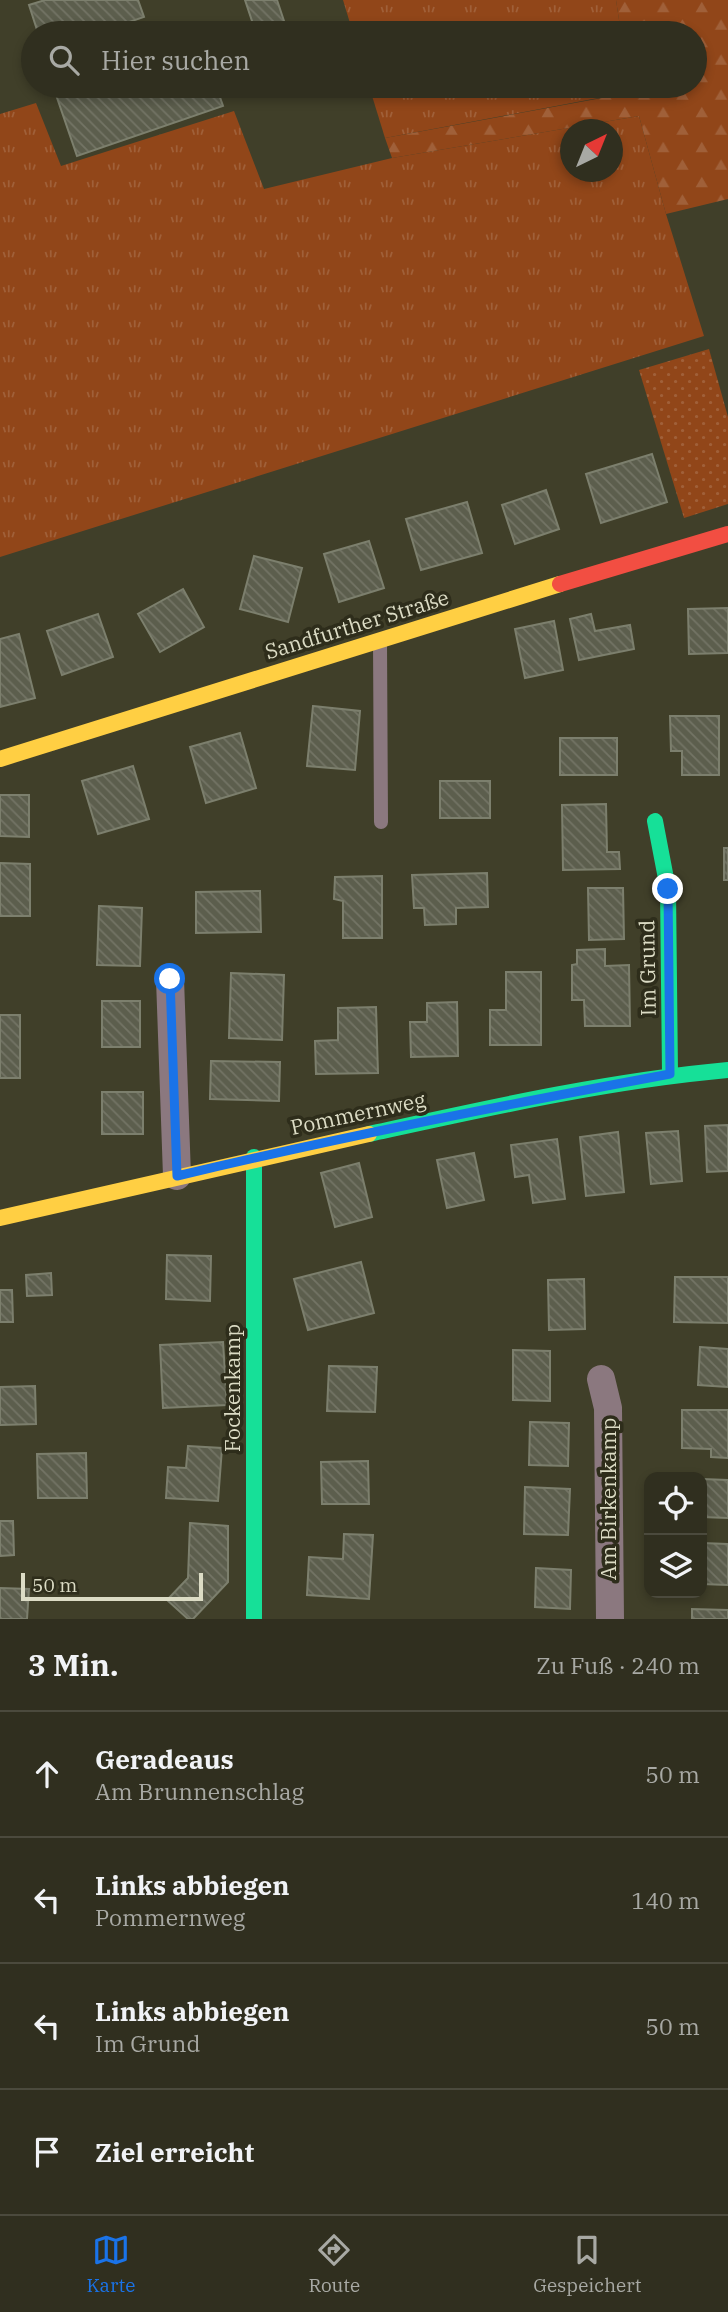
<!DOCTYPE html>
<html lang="de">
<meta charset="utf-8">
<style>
:root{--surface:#302f1f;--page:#3c3b2c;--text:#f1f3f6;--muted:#a8a9a4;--line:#4b4a3d;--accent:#1a73e8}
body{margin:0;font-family:"IBM Plex Serif",serif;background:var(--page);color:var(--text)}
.controls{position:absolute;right:21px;bottom:21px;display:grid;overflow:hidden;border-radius:14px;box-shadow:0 4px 10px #0003}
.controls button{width:63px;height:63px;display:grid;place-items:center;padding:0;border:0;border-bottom:2px solid var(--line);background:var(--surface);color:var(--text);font:35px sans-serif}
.compass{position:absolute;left:560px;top:119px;width:63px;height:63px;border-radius:50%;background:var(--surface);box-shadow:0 4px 10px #0003;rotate:43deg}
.scale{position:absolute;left:21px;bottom:18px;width:182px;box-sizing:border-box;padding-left:7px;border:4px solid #dcdcc5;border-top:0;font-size:19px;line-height:24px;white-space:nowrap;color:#dcdcc5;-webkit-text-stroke:5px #2e2d1b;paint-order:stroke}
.stop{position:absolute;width:21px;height:21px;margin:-16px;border:5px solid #1a73e8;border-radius:50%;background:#fff}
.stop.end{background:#1a73e8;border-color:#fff;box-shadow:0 2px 7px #0008}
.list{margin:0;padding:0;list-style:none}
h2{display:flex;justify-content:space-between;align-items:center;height:91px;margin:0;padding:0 28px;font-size:30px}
h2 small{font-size:23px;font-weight:400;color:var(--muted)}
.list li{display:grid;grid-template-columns:46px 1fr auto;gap:21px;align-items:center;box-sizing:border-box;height:126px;padding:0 28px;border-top:2px solid var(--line)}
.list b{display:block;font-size:26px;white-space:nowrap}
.list p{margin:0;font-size:23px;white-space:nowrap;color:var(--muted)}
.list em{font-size:23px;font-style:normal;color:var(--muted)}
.icon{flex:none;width:38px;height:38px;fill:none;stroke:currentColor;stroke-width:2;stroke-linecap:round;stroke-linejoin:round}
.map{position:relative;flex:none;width:728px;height:1619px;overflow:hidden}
.search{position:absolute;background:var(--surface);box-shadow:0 4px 10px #0003;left:21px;right:21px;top:21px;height:77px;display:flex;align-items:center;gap:18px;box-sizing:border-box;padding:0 24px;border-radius:38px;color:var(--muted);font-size:26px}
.sheet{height:595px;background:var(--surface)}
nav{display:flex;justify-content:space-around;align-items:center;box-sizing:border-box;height:98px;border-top:2px solid var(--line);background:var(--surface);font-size:19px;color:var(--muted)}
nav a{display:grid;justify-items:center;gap:4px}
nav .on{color:var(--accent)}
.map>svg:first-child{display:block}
.grass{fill:url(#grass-tufts);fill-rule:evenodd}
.forest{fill:url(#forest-firs)}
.park{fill:url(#park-dots)}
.building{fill:url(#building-back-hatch);stroke:#7c7f6d;stroke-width:2}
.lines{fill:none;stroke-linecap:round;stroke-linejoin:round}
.lane{stroke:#8b787f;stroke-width:14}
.street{stroke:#8b787f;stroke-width:28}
.fast{stroke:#16e098;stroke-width:16}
.slow{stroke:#ffcf43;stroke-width:16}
.jam{stroke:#f24e42;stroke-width:16}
.route{stroke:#1a73e8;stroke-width:9}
.labels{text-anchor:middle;stroke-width:7;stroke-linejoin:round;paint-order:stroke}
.street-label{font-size:21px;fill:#dcdcc5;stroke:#2e2d1b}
</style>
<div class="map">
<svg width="728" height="1619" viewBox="0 0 728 1619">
<defs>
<pattern id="grass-tufts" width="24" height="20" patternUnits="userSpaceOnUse" patternTransform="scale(1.75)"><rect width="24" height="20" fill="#914619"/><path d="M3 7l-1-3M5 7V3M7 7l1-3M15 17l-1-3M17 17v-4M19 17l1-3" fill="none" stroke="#a06039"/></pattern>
<pattern id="forest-firs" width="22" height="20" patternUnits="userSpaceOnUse" patternTransform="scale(1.75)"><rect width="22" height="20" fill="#914619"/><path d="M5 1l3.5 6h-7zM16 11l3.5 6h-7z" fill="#a06039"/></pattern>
<pattern id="park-dots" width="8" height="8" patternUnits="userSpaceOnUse" patternTransform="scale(1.75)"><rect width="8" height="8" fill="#914619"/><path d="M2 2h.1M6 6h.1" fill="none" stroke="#a06039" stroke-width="1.8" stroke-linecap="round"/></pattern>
<pattern id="building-back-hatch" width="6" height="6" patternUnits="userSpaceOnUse" patternTransform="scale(1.75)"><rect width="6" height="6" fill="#5c5e4d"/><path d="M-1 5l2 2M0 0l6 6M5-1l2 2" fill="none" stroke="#737465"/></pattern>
</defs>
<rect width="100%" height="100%" fill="#403f29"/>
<g class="grass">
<path d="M343,0H616L621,33H353Z"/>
<path d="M369,86H629L630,92L385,138Z"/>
<path d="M36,103L61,166L234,111L264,189L392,158L639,116L666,214L704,336L0,557V114ZM570,130H612V172H570Z"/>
</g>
<path class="forest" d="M616,0H728V199L666,214L639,116L392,158L385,138L629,93V86H695V33H621Z"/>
<path class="park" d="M709,349L728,417V504L684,518L639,370Z"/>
<g class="building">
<path d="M45,0H138L144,17L97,33H38L29,5Z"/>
<path d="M245,0H277L288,33H256Z"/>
<path d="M53,86H216L223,106L77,156Z"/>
<path d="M652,454L667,502L601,523L586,474Z"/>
<path d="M546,490L559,529L515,544L502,505Z"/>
<path d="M467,502L482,553L421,570L406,519Z"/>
<path d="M369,541L384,588L339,602L324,554Z"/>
<path d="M254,556L302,568L288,622L240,609Z"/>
<path d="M183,589L204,627L160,652L138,614Z"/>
<path d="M728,608V653L689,654L688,609Z"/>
<path d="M98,614L113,657L62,675L47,631Z"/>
<path d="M591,614L595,631L630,625L634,649L579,660L570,619Z"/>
<path d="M554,621L563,670L525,678L515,629Z"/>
<path d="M19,634L35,698L0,707V639Z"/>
<path d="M313,706L360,711L355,770L307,766Z"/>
<path d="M670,716H719V775H682V751H671Z"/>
<path d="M240,733L256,788L206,803L190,747Z"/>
<rect x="560" y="738" width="57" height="37"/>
<path d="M133,766L149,819L98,834L82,781Z"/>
<rect x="440" y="781" width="50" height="37"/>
<path d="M0,795H29V837L0,836Z"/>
<path d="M606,804L607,852H619L620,869L563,870L562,805Z"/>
<rect x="724" y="848" width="4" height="32"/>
<path d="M0,863L30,864V916H0Z"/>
<path d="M487,873L488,907L456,908V924L425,925L424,908H414L412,875Z"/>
<path d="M382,876V938H343V901L334,899L335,877Z"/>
<path d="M588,888H623L624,939L589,940Z"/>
<path d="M260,891L261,932L196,933V892Z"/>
<path d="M99,906L142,908L140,966L97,965Z"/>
<path d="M605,949V966L629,965L630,1026H585L584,1000H572V965L577,964V950Z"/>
<path d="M506,972H541V1045H490V1010H506Z"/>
<path d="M231,973L284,975L282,1040L229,1038Z"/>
<rect x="102" y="1001" width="38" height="46"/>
<path d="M457,1002L458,1056L411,1057L410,1022H427V1003Z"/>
<path d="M376,1007L378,1073L316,1074L315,1041L338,1040V1008Z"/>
<rect x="0" y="1015" width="20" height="63"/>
<path d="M211,1061L280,1062L279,1101L210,1099Z"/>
<rect x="102" y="1092" width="41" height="42"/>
<path d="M728,1125V1171L707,1172L705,1126Z"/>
<path d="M678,1131L682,1181L651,1184L646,1133Z"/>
<path d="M618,1132L624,1192L586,1196L580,1137Z"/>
<path d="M557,1139L565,1199L533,1203L529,1175L515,1177L511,1145Z"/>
<path d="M474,1153L484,1200L447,1208L437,1160Z"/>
<path d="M359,1163L372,1217L335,1227L321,1173Z"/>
<path d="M167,1255L211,1256L210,1301L166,1299Z"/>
<path d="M361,1262L374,1313L308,1330L294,1279Z"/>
<path d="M51,1273L52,1295L27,1296L26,1275Z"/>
<path d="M675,1277H728V1323L674,1322Z"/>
<path d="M584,1279L585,1329L549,1330L548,1280Z"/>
<path d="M0,1290H12L13,1322H0Z"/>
<path d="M223,1342L227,1405L163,1408L160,1345Z"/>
<path d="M700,1347L728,1349V1387L698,1385Z"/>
<path d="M513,1350L550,1351V1401L513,1400Z"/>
<path d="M329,1366L377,1367L375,1412L327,1411Z"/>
<path d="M35,1386L36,1424L0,1425V1387Z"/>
<path d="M682,1410H728V1458L711,1457V1449L682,1448Z"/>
<path d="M530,1422L569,1423L568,1466L529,1465Z"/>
<path d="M188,1446L222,1448L218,1501L166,1498L168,1467L186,1468Z"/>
<path d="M86,1453L87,1498H38L37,1454Z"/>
<path d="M368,1461L369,1504H322L321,1462Z"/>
<path d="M702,1479L728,1480V1518L702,1517Z"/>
<path d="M525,1487L570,1489L568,1535L524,1534Z"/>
<path d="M0,1521H13L14,1555L0,1556Z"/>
<path d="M190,1523L228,1526V1582L193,1619H188L167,1600L188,1578Z"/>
<path d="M344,1534L373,1535L369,1599L307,1595L309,1557L343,1559Z"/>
<path d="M702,1543L728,1544V1585L702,1584Z"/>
<path d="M536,1568L571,1570L570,1609L535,1607Z"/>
<path d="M0,1588L29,1589L27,1619H0Z"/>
<path d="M692,1609L728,1610V1619H692Z"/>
</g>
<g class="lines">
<path class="lane" d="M380,642L381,822"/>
<g class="street">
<path d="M170,979L177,1176"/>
<path d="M601,1379L608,1408L610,1619"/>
</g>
<g class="fast">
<path d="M655,821L668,889L670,1074"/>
<path d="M369,1134C488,1108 607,1081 728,1070"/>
<path d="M254,1157V1619"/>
</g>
<g class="slow">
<path d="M0,759L560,584"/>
<path d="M0,1218L369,1134"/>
</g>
<path class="jam" d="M560,584L728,534"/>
</g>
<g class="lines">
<path class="route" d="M170,979L177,1176C340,1137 505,1105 670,1074L668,889"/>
</g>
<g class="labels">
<g class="street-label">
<text transform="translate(357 625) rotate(-17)" y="7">Sandfurther Straße</text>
<text transform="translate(648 968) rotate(-91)" y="7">Im Grund</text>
<text transform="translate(358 1114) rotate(-12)" y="7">Pommernweg</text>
<text transform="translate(233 1388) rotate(-90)" y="7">Fockenkamp</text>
<text transform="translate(609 1499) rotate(-90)" y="7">Am Birkenkamp</text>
</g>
</g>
</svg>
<div class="controls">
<button><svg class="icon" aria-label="locate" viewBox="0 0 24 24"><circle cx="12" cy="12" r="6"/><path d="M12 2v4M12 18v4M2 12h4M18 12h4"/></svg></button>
<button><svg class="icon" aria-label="layers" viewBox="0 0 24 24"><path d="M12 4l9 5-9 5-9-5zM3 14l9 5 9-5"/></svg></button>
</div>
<svg class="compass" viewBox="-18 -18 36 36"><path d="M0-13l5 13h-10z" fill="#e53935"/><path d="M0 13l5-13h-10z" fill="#a8a9a4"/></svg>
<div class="scale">50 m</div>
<div class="stop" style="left:170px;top:979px"></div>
<div class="stop end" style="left:668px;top:889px"></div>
<div class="search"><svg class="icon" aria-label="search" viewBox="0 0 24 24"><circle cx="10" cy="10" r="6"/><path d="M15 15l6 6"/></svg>Hier suchen</div>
</div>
<section class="sheet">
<h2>3 Min.<small>Zu Fuß · 240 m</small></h2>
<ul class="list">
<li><svg class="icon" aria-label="ahead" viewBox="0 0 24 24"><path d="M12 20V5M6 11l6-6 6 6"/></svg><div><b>Geradeaus</b><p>Am Brunnenschlag</p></div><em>50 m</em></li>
<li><svg class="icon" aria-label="left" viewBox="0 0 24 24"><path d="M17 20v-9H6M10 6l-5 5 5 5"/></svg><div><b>Links abbiegen</b><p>Pommernweg</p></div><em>140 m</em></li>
<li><svg class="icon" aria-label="left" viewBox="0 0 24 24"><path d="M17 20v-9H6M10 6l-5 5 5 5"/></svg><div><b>Links abbiegen</b><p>Im Grund</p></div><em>50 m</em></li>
<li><svg class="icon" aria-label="arrive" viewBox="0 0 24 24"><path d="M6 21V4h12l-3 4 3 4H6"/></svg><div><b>Ziel erreicht</b></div></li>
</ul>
</section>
<nav>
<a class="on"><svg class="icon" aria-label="map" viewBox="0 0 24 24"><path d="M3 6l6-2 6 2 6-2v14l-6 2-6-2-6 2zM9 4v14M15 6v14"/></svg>Karte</a>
<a><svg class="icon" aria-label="directions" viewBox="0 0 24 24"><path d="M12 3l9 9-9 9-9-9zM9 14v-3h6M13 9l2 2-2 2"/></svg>Route</a>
<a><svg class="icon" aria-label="saved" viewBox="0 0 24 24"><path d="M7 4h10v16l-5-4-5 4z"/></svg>Gespeichert</a>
</nav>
